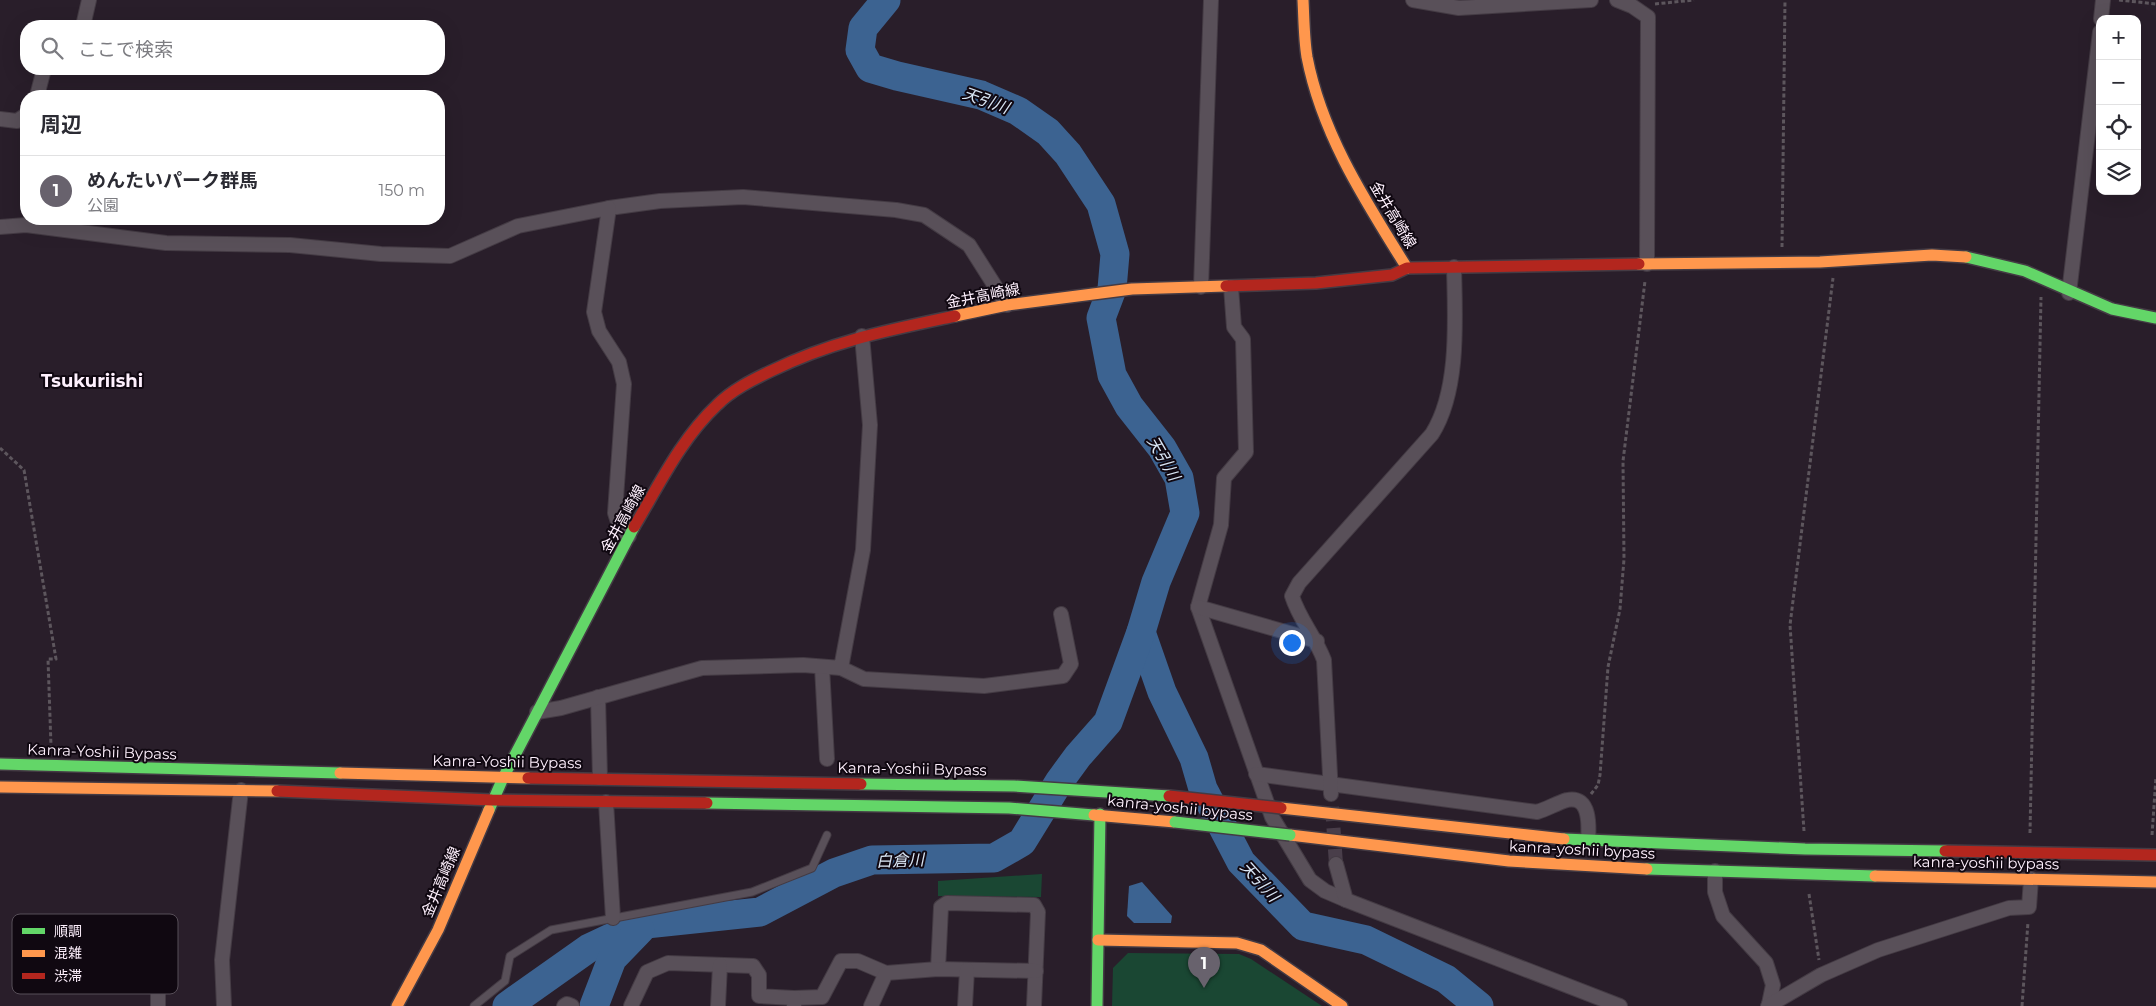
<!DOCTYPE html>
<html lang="ja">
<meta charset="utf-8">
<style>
:root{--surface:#fff;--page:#f7f7f7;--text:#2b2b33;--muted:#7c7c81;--line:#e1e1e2;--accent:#68626d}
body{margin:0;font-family:Montserrat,"Noto Sans JP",sans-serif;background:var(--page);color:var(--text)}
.controls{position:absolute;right:15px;top:15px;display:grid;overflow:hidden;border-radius:10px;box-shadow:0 5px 20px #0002}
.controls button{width:45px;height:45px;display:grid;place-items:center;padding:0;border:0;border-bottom:1px solid var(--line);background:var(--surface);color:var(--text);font:25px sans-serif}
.you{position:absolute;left:1291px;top:642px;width:18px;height:18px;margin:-12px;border:4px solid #fff;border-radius:50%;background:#1a73e8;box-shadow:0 0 0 8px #1a73e833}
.badge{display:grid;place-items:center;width:32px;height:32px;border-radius:50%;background:var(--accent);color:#fff;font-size:16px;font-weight:700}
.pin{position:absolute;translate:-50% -41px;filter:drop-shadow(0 1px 2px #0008)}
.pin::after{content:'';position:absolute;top:26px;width:18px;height:15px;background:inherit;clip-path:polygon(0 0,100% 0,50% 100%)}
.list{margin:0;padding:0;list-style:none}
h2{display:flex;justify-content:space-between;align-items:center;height:65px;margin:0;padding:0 20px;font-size:21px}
h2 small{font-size:16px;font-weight:400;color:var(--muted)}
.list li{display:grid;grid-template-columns:32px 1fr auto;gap:15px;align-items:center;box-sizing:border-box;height:70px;padding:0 20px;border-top:1px solid var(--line)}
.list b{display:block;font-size:19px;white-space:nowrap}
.list p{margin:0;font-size:16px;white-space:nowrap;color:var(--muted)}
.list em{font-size:16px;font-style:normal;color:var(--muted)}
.icon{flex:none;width:28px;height:28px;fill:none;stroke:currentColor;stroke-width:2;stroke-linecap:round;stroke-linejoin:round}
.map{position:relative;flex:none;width:2156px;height:1006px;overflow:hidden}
.search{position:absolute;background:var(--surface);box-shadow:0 5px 20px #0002;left:20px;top:20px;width:425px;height:55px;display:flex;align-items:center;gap:12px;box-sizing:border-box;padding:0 18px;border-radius:20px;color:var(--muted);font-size:19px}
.panel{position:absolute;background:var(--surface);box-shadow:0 5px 20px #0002;left:20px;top:90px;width:425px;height:135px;border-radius:20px}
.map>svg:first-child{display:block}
.green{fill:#1a4733}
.water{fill:#3c6391}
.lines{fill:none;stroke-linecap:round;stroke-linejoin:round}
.river{stroke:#3c6391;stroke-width:29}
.street-tunnel{stroke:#493e4a;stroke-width:14;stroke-dasharray:14 7;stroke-linecap:butt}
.lane-casing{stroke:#443b44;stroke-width:9}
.street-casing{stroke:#443b44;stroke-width:16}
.fast-casing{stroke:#443b44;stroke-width:14}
.slow-casing{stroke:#443b44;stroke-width:14}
.jam-casing{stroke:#443b44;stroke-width:14}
.path{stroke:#5d565d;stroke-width:3;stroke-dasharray:4 2.5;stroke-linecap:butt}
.lane{stroke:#595059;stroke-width:7}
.street{stroke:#595059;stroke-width:14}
.fast{stroke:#63d668;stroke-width:11}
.slow{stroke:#ff974d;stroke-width:11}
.jam{stroke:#b3261e;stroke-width:11}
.fast-bridge-casing{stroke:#443b44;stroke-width:14;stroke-linecap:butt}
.jam-bridge-casing{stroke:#443b44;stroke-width:14;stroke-linecap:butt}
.fast-bridge{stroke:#63d668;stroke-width:11}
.jam-bridge{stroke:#b3261e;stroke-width:11}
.labels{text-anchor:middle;stroke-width:4;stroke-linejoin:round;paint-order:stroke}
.street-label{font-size:15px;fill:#fef0fd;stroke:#100811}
.water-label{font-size:16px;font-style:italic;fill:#d9e6f5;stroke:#100811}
.quarter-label{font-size:18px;font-weight:bold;fill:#fef0fd;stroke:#100811}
.key{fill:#100811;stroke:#574e58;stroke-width:1}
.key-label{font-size:14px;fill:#fef0fd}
</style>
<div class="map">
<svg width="2156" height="1006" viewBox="0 0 2156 1006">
<rect width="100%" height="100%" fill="#291e2a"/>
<g class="green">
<path d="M1042,874L1041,897L938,896V881Z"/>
<path d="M1128,953L1239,954L1251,959L1322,1006H1112L1113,968Z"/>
</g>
<path class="water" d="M1142,882L1172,916L1171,923H1134L1127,916L1129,886Z"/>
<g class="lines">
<g class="river">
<path d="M1141,632L1162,692L1194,758L1203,789L1241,862L1303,926L1366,940L1446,979L1479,1006"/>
<path d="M507,1006L589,948L623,932L646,924L760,912L834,873L872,860L994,858L1022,842L1059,782L1078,756L1108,722L1141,632L1156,582L1185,513L1179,478L1162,448L1129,406L1112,375L1101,318L1112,289L1115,254L1101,204L1068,154L1048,132L1018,111L981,95L897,76L870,68L860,50L863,28L886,0"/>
<path d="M594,1006L612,959L640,930"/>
</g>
<path class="street-tunnel" d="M1332,807L1336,864"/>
<g class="lane-casing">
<path id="lane" d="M474,1006L505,981L510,956L551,930L752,892L812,868L827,835"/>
</g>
<g class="street-casing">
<g id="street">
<path d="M1413,0L1459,8L1591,0"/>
<path d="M1617,0L1632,6L1648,17L1647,264"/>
<path d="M2101,19L2103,0"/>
<path d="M83,26L89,0"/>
<path d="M37,96L44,69"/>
<path d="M0,119L17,121L26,115"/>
<path d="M609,208L660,201L743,197L896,210L924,215L969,245L1007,305"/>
<path d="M0,227L26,225L166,243L290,245L381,254L450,256L518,226L609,208L594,312L599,331L619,362L624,384L615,513L620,528L629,536"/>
<path d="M1201,287L1211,0"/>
<path d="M1231,287L1234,327L1243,339L1246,452L1224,478L1221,525L1198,607L1272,817L1310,880L1325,891L1346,900"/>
<path d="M2069,293L2100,32"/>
<path d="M1198,607L1317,641"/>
<path d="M822,667L827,759"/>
<path d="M841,668L864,679L984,686L1063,676L1071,664L1061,614"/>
<path d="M598,697L600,778"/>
<path d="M537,712L561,708L702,668L803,665L841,668L863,550L870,425L862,336"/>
<path d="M1256,774L1537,812C1547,809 1557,803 1567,800C1591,795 1589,827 1588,842"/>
<path d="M1331,794L1324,660C1316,638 1299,619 1292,596L1299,583L1432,434C1460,390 1455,317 1454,267"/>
<path d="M606,802L613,918"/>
<path d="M1336,864L1346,900L1620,1006"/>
<path d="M1715,871V892L1723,916L1766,963L1773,985L1769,1004"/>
<path d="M158,964V1006"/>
<path d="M938,969L941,907L947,903L1034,905L1038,912L1034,1006"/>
<path d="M794,998L822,997L841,961H858L886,973"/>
<path d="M224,1006L222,960L241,790"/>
<path d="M564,1006L567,1004L572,1006"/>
<path d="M631,1006L647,972L668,963L753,966L759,975V996L794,998V1006"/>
<path d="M718,1006L720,965"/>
<path d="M871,1006L886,973L938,969L1036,971"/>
<path d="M965,1006L967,970"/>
<path d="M1768,1006L1821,975L1878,950L2009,908L2029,907L2031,879"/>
</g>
</g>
<g class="fast-casing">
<g id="fast">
<path d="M1966,257L2025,271L2112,309L2156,318"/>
<path d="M0,764L340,773"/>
<path d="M861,784L1014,786L1169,796"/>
<path d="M707,803L1009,808L1094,815"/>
<path d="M489,810L503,778L634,527"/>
<path d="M1564,839L1805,849L1945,851"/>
<path d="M1647,869L1875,876"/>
<path d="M1097,1006L1100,814"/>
</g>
</g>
<g class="slow-casing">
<g id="slow">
<path d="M1303,0C1304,19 1304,39 1307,57C1322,135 1366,202 1407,268"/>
<path d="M1639,264L1820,262L1932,255L1966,257"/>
<path d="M955,316L1007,305L1132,289L1226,286"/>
<path d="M340,773L528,778"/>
<path d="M0,787L277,791"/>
<path d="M1281,808L1564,839"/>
<path d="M1094,815L1175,822"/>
<path d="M1290,835L1509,861L1647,869"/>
<path d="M1875,876L2156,882"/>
<path d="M1098,940L1237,943L1261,950L1342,1006"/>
<path d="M397,1006L438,930L489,810"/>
</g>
</g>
<g class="jam-casing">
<g id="jam">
<path d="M1226,286L1316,283L1392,275L1407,268L1639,264"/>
<path d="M634,527C659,485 681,439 717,405C732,390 752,380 771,371C832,341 889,330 955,316"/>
<path d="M528,778L861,784"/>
<path d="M277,791L492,800L707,803"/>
<path d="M1945,851L2156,855"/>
</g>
</g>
<g class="path">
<path d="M2119,0L2156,4"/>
<path d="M1655,4L1694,0"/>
<path d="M1782,247L1785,0"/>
<path d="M0,448L24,470L56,659H48L51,746"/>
<path d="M1591,794L1598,785L1600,775L1608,667L1620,609L1624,559L1623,461L1645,281"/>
<path d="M1804,831L1790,625L1833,278"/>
<path d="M2030,833L2041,297"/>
<path d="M2152,835L2156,777"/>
<path d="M1809,894L1819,960"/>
<path d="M2022,1006L2028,922"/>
</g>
<use href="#lane" class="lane"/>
<use href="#street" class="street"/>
<use href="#fast" class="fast"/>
<use href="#slow" class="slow"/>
<use href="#jam" class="jam"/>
<g class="fast-bridge-casing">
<path id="fast-bridge" d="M1175,822L1290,835"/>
</g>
<g class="jam-bridge-casing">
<path id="jam-bridge" d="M1169,796L1281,808"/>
</g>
<use href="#fast-bridge" class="fast-bridge"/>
<use href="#jam-bridge" class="jam-bridge"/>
</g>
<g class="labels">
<g class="street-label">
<text transform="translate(1393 215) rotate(59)" y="5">金井高崎線</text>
<text transform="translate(983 296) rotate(-11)" y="5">金井高崎線</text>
<text transform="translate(623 519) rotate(-61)" y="5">金井高崎線</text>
<text transform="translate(102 752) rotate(2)" y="5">Kanra-Yoshii Bypass</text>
<text transform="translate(507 762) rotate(1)" y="5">Kanra-Yoshii Bypass</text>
<text transform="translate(912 769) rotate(1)" y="5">Kanra-Yoshii Bypass</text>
<text transform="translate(1180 808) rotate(6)" y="5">kanra-yoshii bypass</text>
<text transform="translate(1582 850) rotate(3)" y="5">kanra-yoshii bypass</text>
<text transform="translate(1986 863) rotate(1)" y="5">kanra-yoshii bypass</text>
<text transform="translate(441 882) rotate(-67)" y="5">金井高崎線</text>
</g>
<g class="water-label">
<text transform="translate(986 100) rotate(20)" y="6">天引川</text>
<text transform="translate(1164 458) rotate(60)" y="6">天引川</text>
<text transform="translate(900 860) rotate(-2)" y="6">白倉川</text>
<text transform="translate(1260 881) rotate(48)" y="6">天引川</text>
</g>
<g class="quarter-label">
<text x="92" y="387">Tsukuriishi</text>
</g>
</g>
<rect x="12" y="914" width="166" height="80" rx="8" class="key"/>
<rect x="22" y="928" width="23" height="6" fill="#63d668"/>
<rect x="22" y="950" width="23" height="7" fill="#ff974d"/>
<rect x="22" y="973" width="23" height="6" fill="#b3261e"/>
<g class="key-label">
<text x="54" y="936">順調</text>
<text x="54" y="958">混雑</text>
<text x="54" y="981">渋滞</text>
</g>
</svg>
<div class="controls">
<button>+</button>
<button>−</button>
<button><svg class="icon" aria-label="locate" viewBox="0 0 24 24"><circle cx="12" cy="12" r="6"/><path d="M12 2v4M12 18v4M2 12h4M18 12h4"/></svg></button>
<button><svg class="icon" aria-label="layers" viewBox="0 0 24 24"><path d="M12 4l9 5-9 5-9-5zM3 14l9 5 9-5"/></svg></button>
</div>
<div class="you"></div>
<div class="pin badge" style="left:1204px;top:988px">1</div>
<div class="search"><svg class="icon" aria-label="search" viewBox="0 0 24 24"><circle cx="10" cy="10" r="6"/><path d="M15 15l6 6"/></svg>ここで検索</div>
<section class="panel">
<h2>周辺<small></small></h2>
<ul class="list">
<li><span class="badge">1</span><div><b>めんたいパーク群馬</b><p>公園</p></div><em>150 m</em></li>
</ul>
</section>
</div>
